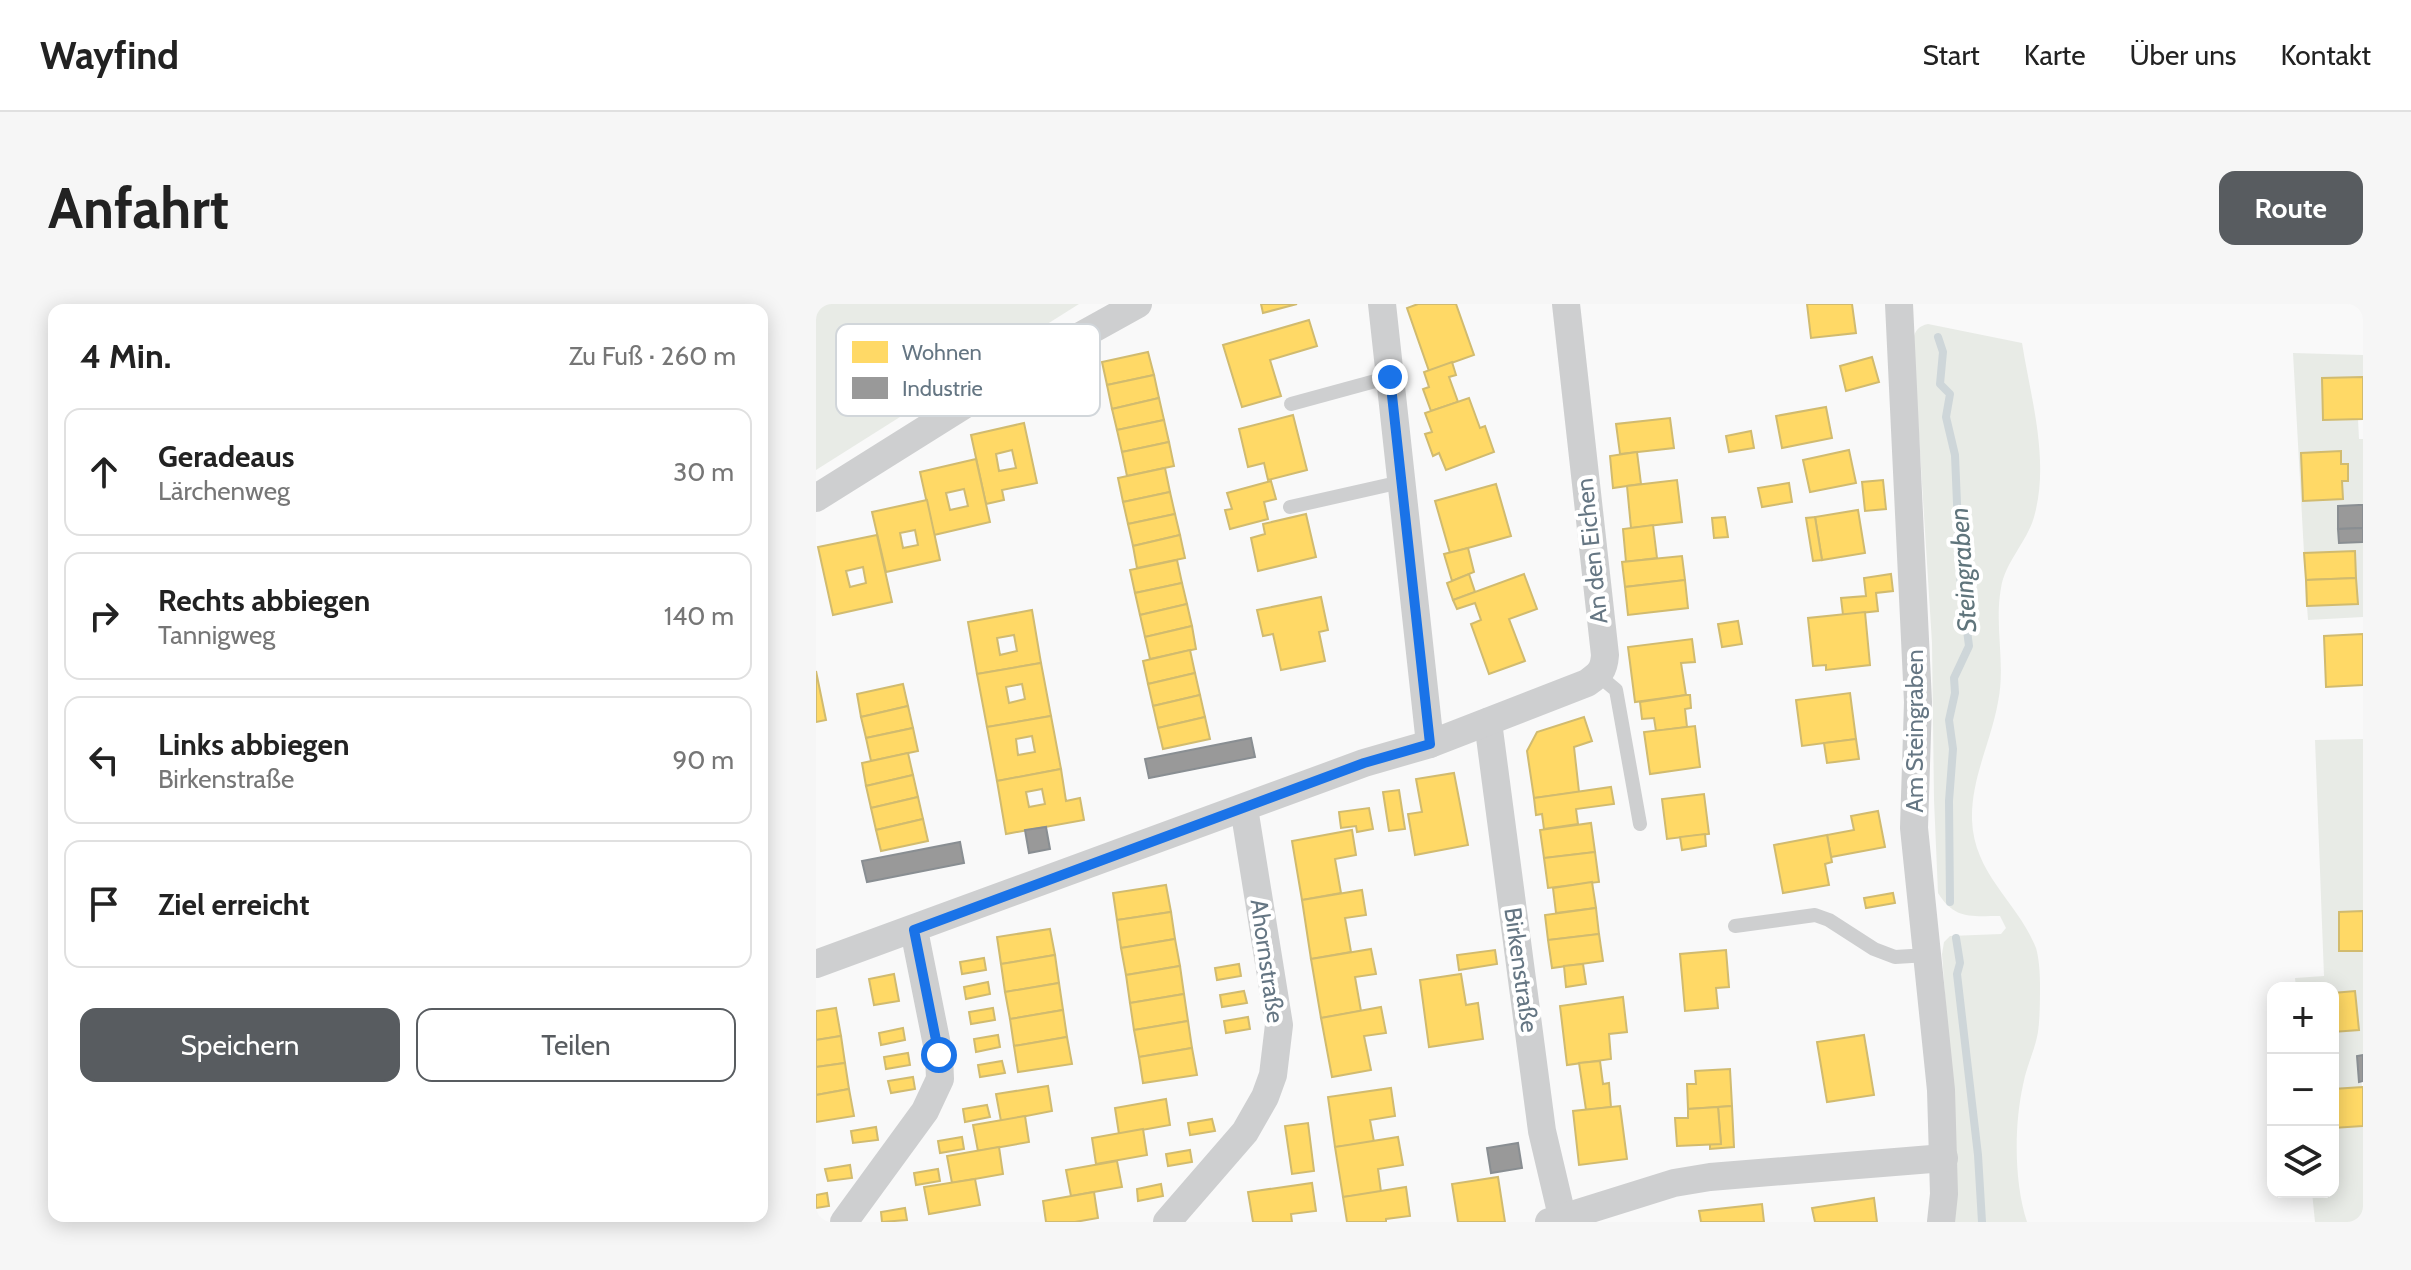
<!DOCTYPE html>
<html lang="de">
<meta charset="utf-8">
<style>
:root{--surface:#fff;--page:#f6f6f6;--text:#222;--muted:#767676;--line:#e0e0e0;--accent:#585c60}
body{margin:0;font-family:Cabin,sans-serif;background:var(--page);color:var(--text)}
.controls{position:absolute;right:24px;bottom:24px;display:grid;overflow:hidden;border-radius:16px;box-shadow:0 4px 20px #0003}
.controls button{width:72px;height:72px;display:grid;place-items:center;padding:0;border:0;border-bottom:2px solid var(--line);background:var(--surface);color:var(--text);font:40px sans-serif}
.stop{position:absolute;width:24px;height:24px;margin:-18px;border:6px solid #1a73e8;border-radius:50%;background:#fff}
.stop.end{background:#1a73e8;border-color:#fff;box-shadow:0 2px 8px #0008}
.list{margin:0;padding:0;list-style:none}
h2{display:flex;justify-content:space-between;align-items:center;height:104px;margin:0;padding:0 32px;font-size:34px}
h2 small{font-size:26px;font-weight:400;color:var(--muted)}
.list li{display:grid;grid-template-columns:52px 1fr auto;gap:24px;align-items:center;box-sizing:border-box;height:128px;margin:0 16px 16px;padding:0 16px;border:2px solid var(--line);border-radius:16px}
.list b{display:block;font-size:30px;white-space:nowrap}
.list p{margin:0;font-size:26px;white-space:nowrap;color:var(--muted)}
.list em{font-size:26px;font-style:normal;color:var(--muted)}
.actions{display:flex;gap:16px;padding:24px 32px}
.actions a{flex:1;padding:18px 0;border:2px solid var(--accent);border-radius:16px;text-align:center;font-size:28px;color:var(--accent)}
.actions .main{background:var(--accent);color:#fff}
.icon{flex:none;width:44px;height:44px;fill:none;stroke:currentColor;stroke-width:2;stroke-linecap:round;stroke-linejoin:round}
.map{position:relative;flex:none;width:1547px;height:918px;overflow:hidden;border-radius:16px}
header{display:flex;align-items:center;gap:48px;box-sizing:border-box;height:112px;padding:0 40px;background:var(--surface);border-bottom:2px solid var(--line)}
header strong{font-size:38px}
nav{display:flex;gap:44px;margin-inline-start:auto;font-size:28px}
.intro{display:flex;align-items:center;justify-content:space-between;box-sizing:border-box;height:192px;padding:0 48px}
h1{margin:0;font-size:56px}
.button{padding:20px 36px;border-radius:16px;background:var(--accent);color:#fff;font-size:28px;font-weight:700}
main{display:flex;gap:48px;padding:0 48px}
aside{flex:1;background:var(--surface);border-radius:16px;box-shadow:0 4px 20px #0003}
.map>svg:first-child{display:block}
.green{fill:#e8ebe6;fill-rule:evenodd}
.homes{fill:#ffd966;stroke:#d1bb6f;stroke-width:2;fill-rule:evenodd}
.industry{fill:#999;stroke:#898e92;stroke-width:2}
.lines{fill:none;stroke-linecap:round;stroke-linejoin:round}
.stream{stroke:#ced6d9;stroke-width:8}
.service{stroke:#cecfd0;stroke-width:14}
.minor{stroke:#cecfd0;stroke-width:28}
.route{stroke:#1a73e8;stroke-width:10}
.labels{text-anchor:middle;stroke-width:8;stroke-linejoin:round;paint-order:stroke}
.street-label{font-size:24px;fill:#657683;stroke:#fff}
.water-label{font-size:26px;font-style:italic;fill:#60757c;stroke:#fff}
.key{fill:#fff;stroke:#d1d6da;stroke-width:2}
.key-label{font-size:22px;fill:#657683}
</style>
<header>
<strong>Wayfind</strong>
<nav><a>Start</a><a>Karte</a><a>Über uns</a><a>Kontakt</a></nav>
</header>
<div class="intro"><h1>Anfahrt</h1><a class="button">Route</a></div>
<main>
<aside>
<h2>4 Min.<small>Zu Fuß · 260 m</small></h2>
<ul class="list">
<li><svg class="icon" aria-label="ahead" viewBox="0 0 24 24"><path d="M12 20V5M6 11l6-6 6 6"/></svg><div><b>Geradeaus</b><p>Lärchenweg</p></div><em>30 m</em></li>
<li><svg class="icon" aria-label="right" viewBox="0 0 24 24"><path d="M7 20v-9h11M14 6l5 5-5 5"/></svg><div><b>Rechts abbiegen</b><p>Tannigweg</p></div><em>140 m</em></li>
<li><svg class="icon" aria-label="left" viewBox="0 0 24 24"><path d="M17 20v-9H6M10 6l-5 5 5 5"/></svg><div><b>Links abbiegen</b><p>Birkenstraße</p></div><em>90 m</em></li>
<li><svg class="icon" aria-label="arrive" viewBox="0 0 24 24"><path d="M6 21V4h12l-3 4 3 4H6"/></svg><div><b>Ziel erreicht</b></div></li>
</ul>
<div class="actions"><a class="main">Speichern</a><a>Teilen</a></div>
</aside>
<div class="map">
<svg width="1547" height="918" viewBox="0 0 1547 918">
<rect width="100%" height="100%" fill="#f9f9f9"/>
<g class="green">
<path d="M0,0H263L0,166Z"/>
<path d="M1112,20L1206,39C1215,95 1234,157 1218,213C1211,238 1189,258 1185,284C1178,322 1190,360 1182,398C1175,438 1155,474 1156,516C1158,571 1202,598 1220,644C1223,654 1224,669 1224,680C1224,696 1224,713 1222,728C1219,746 1210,763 1207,781C1198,822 1198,878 1211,918H1137L1136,787L1126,650L1128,638L1134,632L1185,630L1190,624L1184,612C1155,612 1139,616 1122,589L1118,496L1116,339L1097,36C1099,26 1103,22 1112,20Z"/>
<path d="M1477,49L1547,51V80L1546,73L1506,74L1507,116L1542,115L1543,135H1547V201L1522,202L1523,238H1547V313L1492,316L1491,302L1541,299L1539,248L1488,249ZM1524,147L1525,160H1532V177H1526L1527,195L1487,196L1485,149Z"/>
<path d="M1547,435V607L1523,608V647H1547V751L1541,752L1547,788L1546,783L1517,785V728L1543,725L1539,687L1517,689V684H1480L1479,674L1508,672L1499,436Z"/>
<path d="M1547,822V918H1499L1496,888H1517V824Z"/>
</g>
<g class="homes">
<path d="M445,0H481L447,9Z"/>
<path d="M602,0H640L658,51L613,67L591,4Z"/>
<path d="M991,0H1036L1040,29L995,34Z"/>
<path d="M493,16L501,42L454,56L465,92L426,103L407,41Z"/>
<path d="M332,48L338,71L291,81L286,58Z"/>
<path d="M1056,53L1063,78L1030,87L1024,62Z"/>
<path d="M636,58L640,71L633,73L642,98L615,107L607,85L613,83L608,68Z"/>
<path d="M338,71L343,94L296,105L291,81Z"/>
<path d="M1547,73V115L1507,116L1506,74Z"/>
<path d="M343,94L348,116L301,126L296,105Z"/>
<path d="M653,94L664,124L669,122L678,148L630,166L623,149L617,152L609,130L616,128L609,109Z"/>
<path d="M1010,103L1016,134L966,144L960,112Z"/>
<path d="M477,111L491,166L452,176L448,159L432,163L423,125Z"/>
<path d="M854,114L858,144L804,150L800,120Z"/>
<path d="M348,116L353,138L306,148L301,126Z"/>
<path d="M208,119L221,179L186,186L188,196L170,200L155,131ZM196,146L200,164L183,167L180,150Z"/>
<path d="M935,127L938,144L913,148L910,132Z"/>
<path d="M353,138L358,162L311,172L306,148Z"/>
<path d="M1033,146L1040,179L994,188L987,156Z"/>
<path d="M1525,147V160H1532V177H1526L1527,195L1487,197L1485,149Z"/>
<path d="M821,148L825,180L797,184L794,152Z"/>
<path d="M160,155L174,218L118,231L104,168ZM148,185L152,202L134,206L130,189Z"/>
<path d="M349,164L354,188L307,198L302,174Z"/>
<path d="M861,176L866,218L815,224L811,182Z"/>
<path d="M1067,176L1070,205L1049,207L1046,178Z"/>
<path d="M455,177L460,195L448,198L452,215L414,225L409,206L416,205L411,189Z"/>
<path d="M973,179L976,198L946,203L942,184Z"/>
<path d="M680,180L695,232L634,249L619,197Z"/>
<path d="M354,188L359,210L312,220L307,198Z"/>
<path d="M111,196L124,256L70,268L56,208ZM99,226L102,241L87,244L84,229Z"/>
<path d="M1042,206L1049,249L1006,256L999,213Z"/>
<path d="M359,210L364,231L317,242L312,220Z"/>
<path d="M490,210L500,253L442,267L435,234L449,230L447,220Z"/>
<path d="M909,213L912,233L898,234L896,214Z"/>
<path d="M999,213L1006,256L997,257L990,214Z"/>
<path d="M837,221L841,254L810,258L807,225Z"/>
<path d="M61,231L76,298L17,311L2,243ZM47,263L50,279L34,283L30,267Z"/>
<path d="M364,231L369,254L321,264L317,242Z"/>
<path d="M652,244L658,268L636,277L628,250Z"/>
<path d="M1539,247L1540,274L1490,276L1488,249Z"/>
<path d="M866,252L869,276L809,283L806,258Z"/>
<path d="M361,256L366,279L319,289L314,266Z"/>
<path d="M653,270L659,288L637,296L631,279Z"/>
<path d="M708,270L721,305L693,315L709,357L673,370L655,320L665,316L659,299L641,305L637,296Z"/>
<path d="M1075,270L1077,287L1060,289L1062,307L1027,311L1025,294L1050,292L1048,274Z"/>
<path d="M1540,274L1542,300L1491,302L1490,276Z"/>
<path d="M869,276L872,304L812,311L809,283Z"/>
<path d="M366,279L371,300L324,311L319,289Z"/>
<path d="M505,293L512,326L503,328L509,357L465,366L457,330L447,332L441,306Z"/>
<path d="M371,300L376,322L329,333L324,311Z"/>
<path d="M216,306L225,359L161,370L152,318ZM198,331L201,347L184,351L181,334Z"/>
<path d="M1049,308L1054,361L1010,366V361L997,362L992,314Z"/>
<path d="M922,317L926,340L906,343L902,320Z"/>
<path d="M376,322L380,345L334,355L329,333Z"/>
<path d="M1547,330V381L1510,383L1508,332Z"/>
<path d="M876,335L879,358L865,359L870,391L819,398L812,343Z"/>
<path d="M374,346L379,369L332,380L327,357Z"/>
<path d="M225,359L235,412L171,423L161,370ZM206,380L209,395L193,399L190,383Z"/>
<path d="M0,367L10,416L0,418Z"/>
<path d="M379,369L384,391L337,402L332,380Z"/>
<path d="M87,380L92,402L45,413L41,390Z"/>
<path d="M1034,389L1040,435L986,442L980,396Z"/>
<path d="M384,391L389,413L342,424L337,402Z"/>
<path d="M870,391H874L875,404L869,405L871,423L840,427L838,414L826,415L824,398Z"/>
<path d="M92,402L97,424L50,434L45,413Z"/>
<path d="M235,412L245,465L181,477L171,423ZM216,432L219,448L202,451L200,435Z"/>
<path d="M389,413L394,435L347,445L342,424Z"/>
<path d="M768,413L776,437L758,443L763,488L718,494L711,447L721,428Z"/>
<path d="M879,422L884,463L834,470L828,428Z"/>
<path d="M97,424L102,447L55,457L50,434Z"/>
<path d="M1040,435L1043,455L1011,459L1008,439Z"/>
<path d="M92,449L97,471L50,482L46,459Z"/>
<path d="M245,465L250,497L264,494L268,516L190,530L181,477ZM226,485L229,500L213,503L210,488Z"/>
<path d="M638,469L652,541L599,551L592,510L606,508L600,475Z"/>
<path d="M97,471L102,493L55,504L50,482Z"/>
<path d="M795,483L798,500L760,505L762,520L728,525L726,510L720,511L718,494Z"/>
<path d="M583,486L589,525L573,527L567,488Z"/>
<path d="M888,490L893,530L851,535L846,495Z"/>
<path d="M102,493L107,515L60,526L55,504Z"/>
<path d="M553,504L557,525L541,528L540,522L525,524L523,508Z"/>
<path d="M1062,507L1069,543L1015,553L1011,531L1038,526L1035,512Z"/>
<path d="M107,515L112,537L65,547L60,526Z"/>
<path d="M775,519L779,548L728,554L724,526Z"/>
<path d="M536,526L540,551L519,555L525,589L486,596L476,537Z"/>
<path d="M889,530L890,542L866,546L864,533Z"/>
<path d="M1011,531L1016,558L1009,560L1013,581L967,589L958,541Z"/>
<path d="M779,548L783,578L732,584L728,554Z"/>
<path d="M776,578L780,604L740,609L737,584Z"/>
<path d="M350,581L355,608L301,616L297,589Z"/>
<path d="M546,586L550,611L529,614L535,648L495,655L486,596Z"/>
<path d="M1077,589L1079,599L1050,604L1048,594Z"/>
<path d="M780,604L783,630L732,636L729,611Z"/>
<path d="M1547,607V647H1523V608Z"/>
<path d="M355,608L359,635L305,644L301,616Z"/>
<path d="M234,625L239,651L185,660L181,633Z"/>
<path d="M783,630L787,657L736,664L732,636Z"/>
<path d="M359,635L364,662L310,671L305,644Z"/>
<path d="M555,645L560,670L539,673L545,707L505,714L495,655Z"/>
<path d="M679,646L681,660L643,666L641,651Z"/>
<path d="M910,646L913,683L900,684L902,704L869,707L864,650Z"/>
<path d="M239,651L243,679L189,688L185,660Z"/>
<path d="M168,654L170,666L146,670L144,658Z"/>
<path d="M423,660L425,672L401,676L399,664Z"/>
<path d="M767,660L770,680L750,683L748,662Z"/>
<path d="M364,662L368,690L314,699L310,671Z"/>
<path d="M78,670L83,697L58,701L53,675Z"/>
<path d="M645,670L650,701L662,699L667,735L613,743L604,676Z"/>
<path d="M172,678L174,690L150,695L148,683Z"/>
<path d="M243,679L247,706L194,715L189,688Z"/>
<path d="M428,687L431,699L406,703L404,691Z"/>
<path d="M1539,687L1543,726L1517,728V689Z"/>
<path d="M368,690L372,717L318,726L314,699Z"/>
<path d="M807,693L811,728L793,730L795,755L751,761L744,702Z"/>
<path d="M565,703L570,729L548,732L555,766L516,773L505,714Z"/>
<path d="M20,704L25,732L0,736V707Z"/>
<path d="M177,704L179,716L155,720L153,708Z"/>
<path d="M247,706L251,733L198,742L194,715Z"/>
<path d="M432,713L434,725L410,729L408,717Z"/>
<path d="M372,717L376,744L323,753L318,726Z"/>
<path d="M87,724L89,736L65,741L63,729Z"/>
<path d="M182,731L184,743L160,748L158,735Z"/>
<path d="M1048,731L1058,791L1011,798L1001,738Z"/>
<path d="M25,732L29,759L0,763V736Z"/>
<path d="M251,733L256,760L202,768L198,742Z"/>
<path d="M376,744L381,771L327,779L323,753Z"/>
<path d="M92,749L94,761L70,765L68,753Z"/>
<path d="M186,757L189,769L164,773L162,761Z"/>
<path d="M784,757L787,780L793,779L795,803L770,806L763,759Z"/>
<path d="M29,759L33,785L0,791V763Z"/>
<path d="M914,765L916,802L872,805L871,780H880L879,767Z"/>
<path d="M97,773L99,785L75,789L72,777Z"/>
<path d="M232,782L236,807L185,817L180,790Z"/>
<path d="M1547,783V822L1517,824V785Z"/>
<path d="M575,784L579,812L554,816L558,838L519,843L512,793Z"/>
<path d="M33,785L38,812L0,818V791Z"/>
<path d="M350,795L354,821L303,830L299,804Z"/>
<path d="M171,801L174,813L149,818L147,805Z"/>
<path d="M804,802L811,855L763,861L757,807Z"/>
<path d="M916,802L918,843L894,845V840H905L902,803Z"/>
<path d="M902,803L905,840L861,842L859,814H872V805Z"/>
<path d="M209,812L213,838L162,847L157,821Z"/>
<path d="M396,815L399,827L374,831L372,819Z"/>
<path d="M492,819L498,867L476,870L469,822Z"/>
<path d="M60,823L62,836L37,839L35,827Z"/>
<path d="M327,825L331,851L280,860L276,834Z"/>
<path d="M146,833L148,845L124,849L122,837Z"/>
<path d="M582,833L587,861L562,865L565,888L527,893L519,843Z"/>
<path d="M183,843L187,870L136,879L131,852Z"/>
<path d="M374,846L376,858L352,862L350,850Z"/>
<path d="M301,857L306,883L255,892L250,866Z"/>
<path d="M34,861L36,874L12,877L9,865Z"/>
<path d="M122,865L124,877L100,881L98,869Z"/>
<path d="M682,873L689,918H642L636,880Z"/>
<path d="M159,875L164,901L113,910L108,883Z"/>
<path d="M496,879L500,907L475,910L476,918H437L432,888Z"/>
<path d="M345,880L347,892L322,897L321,885Z"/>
<path d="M590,883L594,912L570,915V918H531L527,893Z"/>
<path d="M278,888L282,914L259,918H230L227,897Z"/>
<path d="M11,889L13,902L0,904V891Z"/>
<path d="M1058,894L1061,918H999L996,904Z"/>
<path d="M946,900L948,918H885L883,907Z"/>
<path d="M89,904L91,916L66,918L65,908Z"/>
</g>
<g class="industry">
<path d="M1543,201H1547V224L1522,225V202Z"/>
<path d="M1547,224V238L1523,239L1522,225Z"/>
<path d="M435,434L439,453L333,474L329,455Z"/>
<path d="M230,523L234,545L213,549L209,526Z"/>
<path d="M144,538L148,559L51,578L46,557Z"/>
<path d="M1547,751V777L1543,778L1541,752Z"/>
<path d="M702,839L706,864L675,869L671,844Z"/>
</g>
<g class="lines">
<g class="stream">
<path d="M1122,33L1127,48L1124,80L1134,90L1130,113L1139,151L1144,272L1153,342L1138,374L1139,389L1133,416L1137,445L1133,497L1134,598"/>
<path d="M1140,634L1144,659L1141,670L1162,851L1166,918"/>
</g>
<g class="service">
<path d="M475,100L574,73"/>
<path d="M474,203L585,178"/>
<path d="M782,371L800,386L824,520"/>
<path d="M919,622L999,611L1013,616L1058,645L1079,653L1112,651"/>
</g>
<g class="minor">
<path d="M566,0L614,440"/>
<path d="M1083,0L1102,398L1098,524L1125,786L1128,890L1125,918"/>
<path d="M0,194L212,61L322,0"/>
<path d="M672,418L726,827L746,912"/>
<path d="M0,660L548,459L614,440L771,379C784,370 788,366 789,351L750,0"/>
<path d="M28,918L109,807L124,775L123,751L98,626"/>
<path d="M351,918L429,828L449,793L457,771L463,721L428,504"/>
<path d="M733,918L858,879L894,873L1128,854"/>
</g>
</g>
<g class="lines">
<path class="route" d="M123,751L98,626L548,459L614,440L574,73"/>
</g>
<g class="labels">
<g class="street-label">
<text transform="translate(776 247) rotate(-96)" y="8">An den Eichen</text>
<text transform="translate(1099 427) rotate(-90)" y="8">Am Steingraben</text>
<text transform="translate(451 657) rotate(82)" y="8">Ahornstraße</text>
<text transform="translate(705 666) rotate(82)" y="8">Birkenstraße</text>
</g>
<g class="water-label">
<text transform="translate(1147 266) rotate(-94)" y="9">Steingraben</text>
</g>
</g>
<rect x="20" y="20" width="264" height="92" rx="12" class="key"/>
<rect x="36" y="37" width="36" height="22" fill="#ffd966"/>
<rect x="36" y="73" width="36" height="22" fill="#999"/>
<g class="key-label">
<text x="86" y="56">Wohnen</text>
<text x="86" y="92">Industrie</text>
</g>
</svg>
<div class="controls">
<button>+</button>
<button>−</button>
<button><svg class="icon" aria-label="layers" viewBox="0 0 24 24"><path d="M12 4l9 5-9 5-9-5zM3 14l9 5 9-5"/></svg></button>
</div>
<div class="stop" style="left:123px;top:751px"></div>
<div class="stop end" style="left:574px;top:73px"></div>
</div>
</main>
